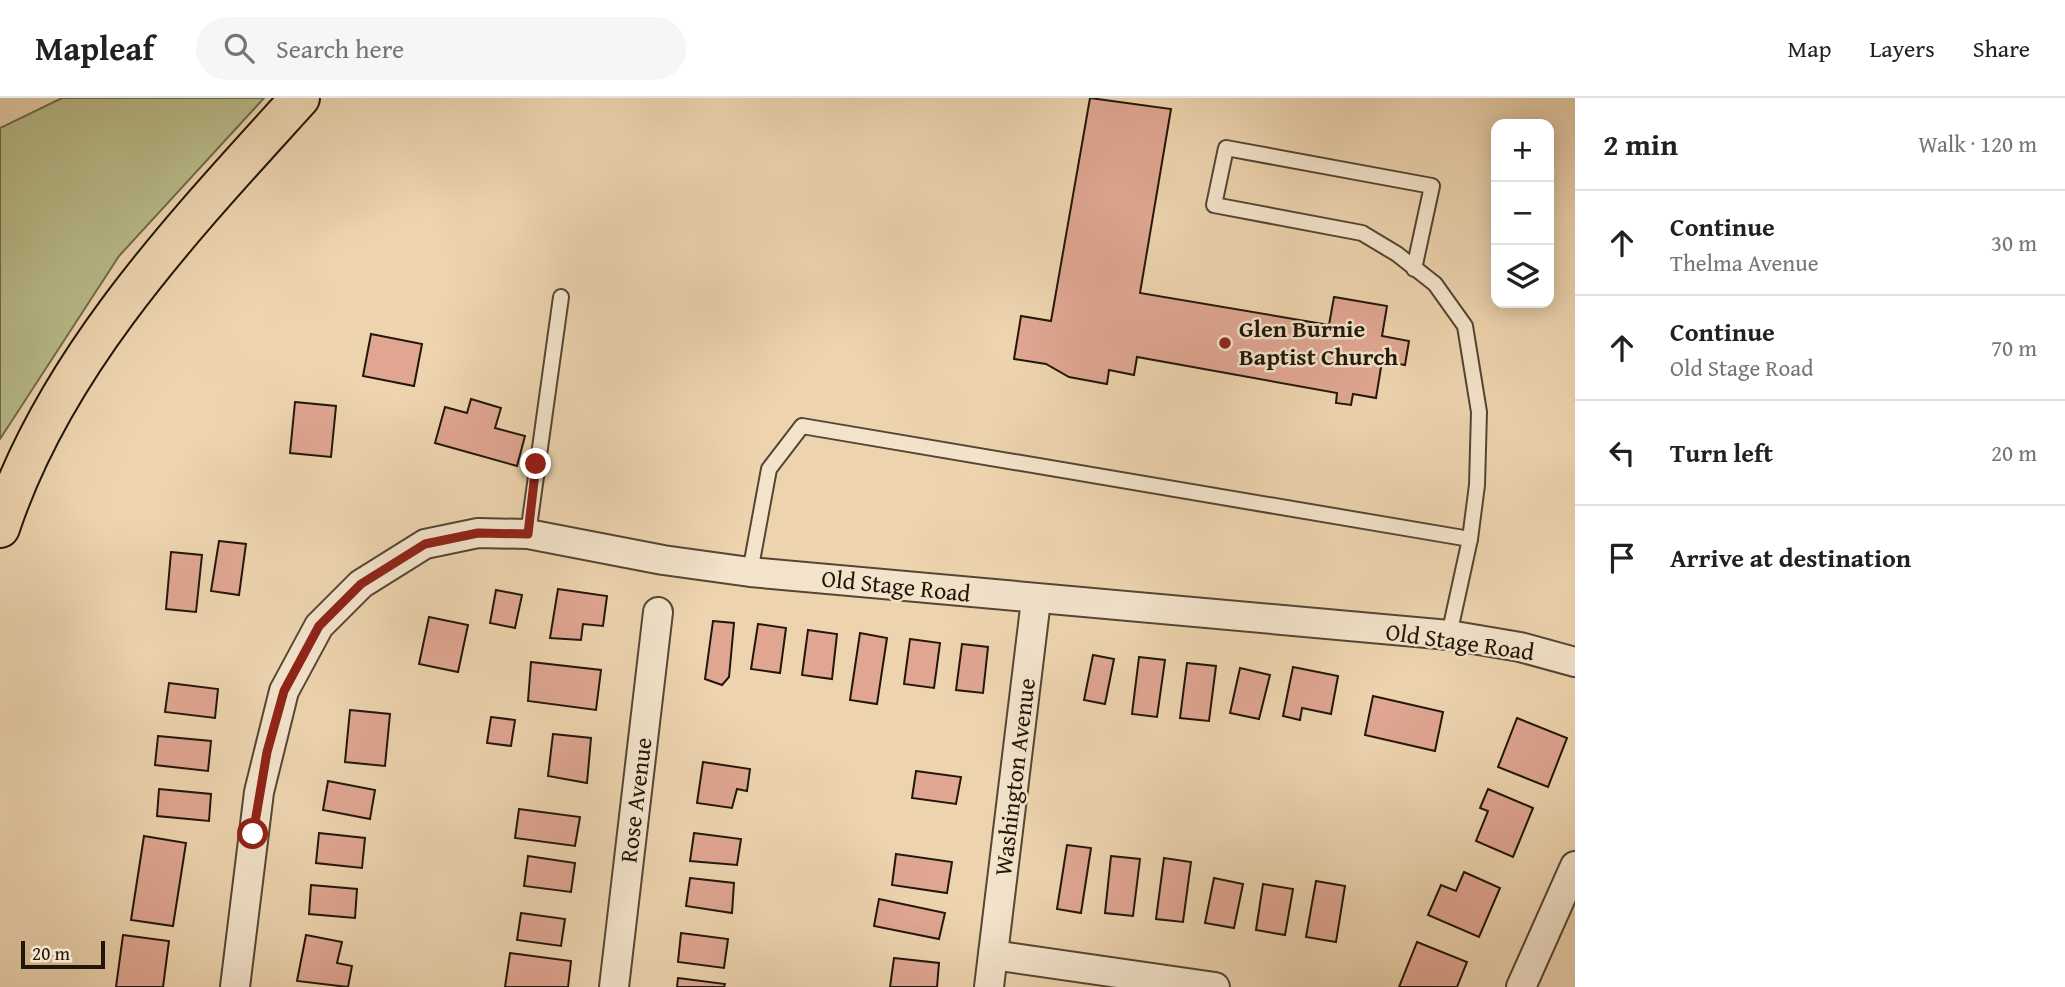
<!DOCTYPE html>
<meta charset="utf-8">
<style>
:root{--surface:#fff;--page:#f6f6f6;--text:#202124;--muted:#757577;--line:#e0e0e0}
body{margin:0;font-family:"Gentium Book Plus",serif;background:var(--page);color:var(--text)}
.controls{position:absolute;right:21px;top:21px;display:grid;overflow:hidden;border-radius:14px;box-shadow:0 4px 18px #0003}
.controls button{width:63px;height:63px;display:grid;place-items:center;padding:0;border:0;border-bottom:2px solid var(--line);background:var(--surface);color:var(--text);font:35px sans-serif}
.scale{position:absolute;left:21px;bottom:18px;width:84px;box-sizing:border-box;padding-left:7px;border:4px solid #21170a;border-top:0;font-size:19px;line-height:24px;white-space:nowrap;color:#21170a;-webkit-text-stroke:5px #f3e3cb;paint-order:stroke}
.stop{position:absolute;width:21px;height:21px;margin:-16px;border:5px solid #8f2418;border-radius:50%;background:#fff}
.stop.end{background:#8f2418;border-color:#fff;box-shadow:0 2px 7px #0008}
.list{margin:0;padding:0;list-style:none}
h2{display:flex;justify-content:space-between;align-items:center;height:91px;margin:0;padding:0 28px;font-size:30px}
h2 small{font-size:23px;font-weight:400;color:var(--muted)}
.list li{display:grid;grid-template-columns:46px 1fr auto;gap:21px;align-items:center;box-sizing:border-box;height:105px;padding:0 28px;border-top:2px solid var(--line)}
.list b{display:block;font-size:26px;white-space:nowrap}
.list p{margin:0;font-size:23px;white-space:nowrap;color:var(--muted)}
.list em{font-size:23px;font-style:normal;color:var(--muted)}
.icon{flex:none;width:38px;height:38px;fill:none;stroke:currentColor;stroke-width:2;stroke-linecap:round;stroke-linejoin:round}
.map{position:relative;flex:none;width:1575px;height:889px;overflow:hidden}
header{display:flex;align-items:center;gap:42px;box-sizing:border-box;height:98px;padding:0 35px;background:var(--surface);border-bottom:2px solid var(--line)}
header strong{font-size:33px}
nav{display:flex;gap:38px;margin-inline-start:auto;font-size:24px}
.search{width:490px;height:63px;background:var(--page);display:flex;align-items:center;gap:18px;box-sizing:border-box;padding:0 24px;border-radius:38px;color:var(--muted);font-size:26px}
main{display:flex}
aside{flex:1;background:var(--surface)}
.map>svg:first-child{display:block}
.green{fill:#b9bc8a;stroke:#6d6a4a;stroke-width:2}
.building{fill:#e0a692;stroke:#21170a;stroke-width:2}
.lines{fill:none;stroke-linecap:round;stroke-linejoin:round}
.lane-casing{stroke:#544633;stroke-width:18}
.street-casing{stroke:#544633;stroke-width:32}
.highway-casing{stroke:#21170a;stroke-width:42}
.lane{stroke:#f3e3cb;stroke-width:14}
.street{stroke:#f3e3cb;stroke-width:28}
.highway{stroke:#edd4af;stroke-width:38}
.route{stroke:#8f2418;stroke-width:9}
.poi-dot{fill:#8f2418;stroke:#f3e3cb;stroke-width:2.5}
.labels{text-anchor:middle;stroke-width:5;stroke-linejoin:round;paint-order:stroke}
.poi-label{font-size:24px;font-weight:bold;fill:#21170a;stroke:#f3e3cb;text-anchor:start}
.street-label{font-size:24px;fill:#21170a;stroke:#f3e3cb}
</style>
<header>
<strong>Mapleaf</strong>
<div class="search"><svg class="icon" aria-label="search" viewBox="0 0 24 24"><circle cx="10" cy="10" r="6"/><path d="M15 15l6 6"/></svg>Search here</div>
<nav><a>Map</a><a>Layers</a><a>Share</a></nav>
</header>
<main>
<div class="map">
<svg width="1575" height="889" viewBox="0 0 1575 889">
<rect width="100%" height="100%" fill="#edd4af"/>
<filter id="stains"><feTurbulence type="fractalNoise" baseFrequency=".00286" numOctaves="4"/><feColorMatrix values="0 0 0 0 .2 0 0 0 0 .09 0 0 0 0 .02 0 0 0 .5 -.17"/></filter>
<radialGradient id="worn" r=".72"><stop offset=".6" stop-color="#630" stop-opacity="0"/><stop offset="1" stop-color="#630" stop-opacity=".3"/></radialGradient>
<path class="green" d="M62,0H264L119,158L0,341V30Z"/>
<g class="building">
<path d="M1090,0L1171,11L1140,195L1329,227L1334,199L1387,208L1382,238L1409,243L1405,267L1382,263L1376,300L1353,296L1351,307L1336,305L1337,295L1137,259L1134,277L1109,272L1107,286L1069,279L1046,266L1014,261L1021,218L1051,223Z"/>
<path d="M371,236L422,246L414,288L363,278Z"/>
<path d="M471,301L501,310L495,330L525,338L517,368L435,345L445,309L467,315Z"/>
<path d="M295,304L336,308L331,359L290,355Z"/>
<path d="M219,443L246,446L239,497L211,493Z"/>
<path d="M171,454L202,457L196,514L166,511Z"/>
<path d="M558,491L607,498L603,528L583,526L581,542L550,540Z"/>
<path d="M496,492L522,497L515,530L490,525Z"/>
<path d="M429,519L468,527L458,574L419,566Z"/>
<path d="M713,523L734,525L729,579L722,587L705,581Z"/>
<path d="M758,526L786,530L780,575L751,571Z"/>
<path d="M808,532L837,536L832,581L802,577Z"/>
<path d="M860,535L887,540L877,606L850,602Z"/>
<path d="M910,541L940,545L934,590L904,586Z"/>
<path d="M962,546L988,549L983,595L956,592Z"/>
<path d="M1093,557L1114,561L1105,606L1084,602Z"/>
<path d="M1139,559L1165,562L1157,619L1132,616Z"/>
<path d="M531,564L601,572L596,612L528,603Z"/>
<path d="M1187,565L1216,568L1209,623L1180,620Z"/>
<path d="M1293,569L1338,578L1331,616L1302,610L1300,622L1283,618Z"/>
<path d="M1240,570L1270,577L1259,621L1230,615Z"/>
<path d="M169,585L218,591L215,620L165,614Z"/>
<path d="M1373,598L1443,614L1435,653L1365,637Z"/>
<path d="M350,612L390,616L385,668L345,664Z"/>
<path d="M491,619L515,622L511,648L487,645Z"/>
<path d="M1517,620L1567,640L1548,689L1498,669Z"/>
<path d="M553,636L591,640L587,685L548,678Z"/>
<path d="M158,638L211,643L208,673L155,667Z"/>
<path d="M703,664L750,671L747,693L737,691L732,710L697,705Z"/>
<path d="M916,673L961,679L956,706L912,700Z"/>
<path d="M328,683L375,692L370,721L323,712Z"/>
<path d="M159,691L211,696L209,723L157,718Z"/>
<path d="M1488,691L1533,710L1513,759L1476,743L1488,713L1480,710Z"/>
<path d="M519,711L580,719L575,748L515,740Z"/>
<path d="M319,735L365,740L362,770L316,765Z"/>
<path d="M694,735L741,741L737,767L690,763Z"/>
<path d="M144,738L186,745L173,828L131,822Z"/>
<path d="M1067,747L1091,750L1081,815L1057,811Z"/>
<path d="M896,756L952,764L947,795L892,787Z"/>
<path d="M528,758L575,765L571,794L524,788Z"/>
<path d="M1111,758L1140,761L1133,818L1105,815Z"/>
<path d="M1164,760L1191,764L1183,824L1156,821Z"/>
<path d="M1464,774L1500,790L1479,839L1428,817L1441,787L1456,793Z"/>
<path d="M690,780L734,785L732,815L686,808Z"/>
<path d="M1214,780L1243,786L1234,830L1205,825Z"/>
<path d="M1316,783L1345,788L1336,844L1306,839Z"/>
<path d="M1263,786L1293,791L1285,837L1256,832Z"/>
<path d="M311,787L357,791L355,820L309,816Z"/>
<path d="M879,801L945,815L939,841L874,828Z"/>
<path d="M521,815L565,821L561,848L517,842Z"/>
<path d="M681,835L728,841L724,870L678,864Z"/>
<path d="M123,837L169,843L163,889H116Z"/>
<path d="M306,837L342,844L337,865L352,868L348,889L297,883Z"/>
<path d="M1417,844L1467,864L1457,889H1399Z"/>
<path d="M510,855L571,863L568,889H505Z"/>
<path d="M894,860L939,865L937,889H890Z"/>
<path d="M678,880L725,886L724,889H677Z"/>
</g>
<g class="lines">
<g class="lane-casing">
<g id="lane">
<path d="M1414,171L1432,88L1226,50L1214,107L1362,135L1397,156L1435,186L1465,228L1479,314L1477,387L1470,441L1449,537"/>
<path d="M528,436L561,199"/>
<path d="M750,474L769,371L802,328L1470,441"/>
</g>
</g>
<g class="street-casing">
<g id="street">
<path d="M993,857L1215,889"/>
<path d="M235,889L259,694L284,593L319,528L361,486L425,446L478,435L528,436L663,462L750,474L1449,537L1520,549L1575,564"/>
<path d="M614,889L658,514"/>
<path d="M989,889L1036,502"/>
<path d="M1521,889L1575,768"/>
</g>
</g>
<g class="highway-casing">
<path id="highway" d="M0,430C55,263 184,128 300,0"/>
</g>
<use href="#lane" class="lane"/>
<use href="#street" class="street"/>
<use href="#highway" class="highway"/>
</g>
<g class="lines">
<path class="route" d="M253,736L267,654L284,593L319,528L361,486L425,446L478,435L528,436L536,366"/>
</g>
<circle class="poi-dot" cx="1225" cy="245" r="7"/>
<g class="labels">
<g class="poi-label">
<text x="1239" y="239">Glen Burnie<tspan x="1239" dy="28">Baptist Church</tspan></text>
</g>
<g class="street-label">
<text transform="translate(896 488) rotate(6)" y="8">Old Stage Road</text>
<text transform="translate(1460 544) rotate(8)" y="8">Old Stage Road</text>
<text transform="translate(1015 679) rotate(-83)" y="8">Washington Avenue</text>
<text transform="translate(636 702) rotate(-83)" y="8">Rose Avenue</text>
</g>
</g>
<rect width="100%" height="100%" filter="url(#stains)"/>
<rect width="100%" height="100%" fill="url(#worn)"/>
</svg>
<div class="controls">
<button>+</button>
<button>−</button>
<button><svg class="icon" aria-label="layers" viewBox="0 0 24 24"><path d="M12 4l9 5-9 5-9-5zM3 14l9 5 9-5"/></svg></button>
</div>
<div class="scale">20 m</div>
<div class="stop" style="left:253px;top:736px"></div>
<div class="stop end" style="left:536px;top:366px"></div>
</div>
<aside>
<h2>2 min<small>Walk · 120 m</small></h2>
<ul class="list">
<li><svg class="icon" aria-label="ahead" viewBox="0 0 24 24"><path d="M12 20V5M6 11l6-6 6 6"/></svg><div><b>Continue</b><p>Thelma Avenue</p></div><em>30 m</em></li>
<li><svg class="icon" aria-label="ahead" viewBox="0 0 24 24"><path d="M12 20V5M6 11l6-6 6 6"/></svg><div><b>Continue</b><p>Old Stage Road</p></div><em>70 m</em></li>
<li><svg class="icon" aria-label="left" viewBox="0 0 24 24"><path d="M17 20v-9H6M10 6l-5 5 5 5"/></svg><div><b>Turn left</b></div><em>20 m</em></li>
<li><svg class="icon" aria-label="arrive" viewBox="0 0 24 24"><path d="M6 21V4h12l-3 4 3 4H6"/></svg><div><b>Arrive at destination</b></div></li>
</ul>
</aside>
</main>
